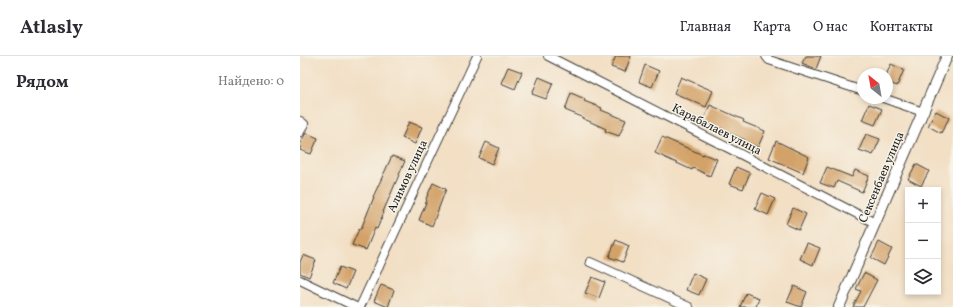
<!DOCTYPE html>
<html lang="ru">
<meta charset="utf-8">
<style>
:root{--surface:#fff;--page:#f2f2f3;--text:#2b2b33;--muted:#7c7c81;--line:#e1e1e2}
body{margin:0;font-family:Vollkorn,serif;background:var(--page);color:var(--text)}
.controls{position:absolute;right:12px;bottom:12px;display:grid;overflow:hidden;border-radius:0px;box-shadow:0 2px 6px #0003}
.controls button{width:36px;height:36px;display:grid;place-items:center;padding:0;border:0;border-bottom:1px solid var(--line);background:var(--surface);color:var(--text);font:20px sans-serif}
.compass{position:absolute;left:557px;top:12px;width:36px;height:36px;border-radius:50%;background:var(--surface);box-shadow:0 2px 6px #0003;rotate:329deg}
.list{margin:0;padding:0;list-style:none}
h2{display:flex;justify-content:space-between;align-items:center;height:52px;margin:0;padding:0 16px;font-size:17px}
h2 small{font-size:13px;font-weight:400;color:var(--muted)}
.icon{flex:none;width:22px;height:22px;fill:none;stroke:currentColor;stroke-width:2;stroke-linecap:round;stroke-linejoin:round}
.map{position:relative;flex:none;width:653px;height:251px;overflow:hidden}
header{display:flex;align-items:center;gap:24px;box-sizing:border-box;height:56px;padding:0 20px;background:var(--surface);border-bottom:1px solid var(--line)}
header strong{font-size:19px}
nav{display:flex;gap:22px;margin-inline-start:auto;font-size:14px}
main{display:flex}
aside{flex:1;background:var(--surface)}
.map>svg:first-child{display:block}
.building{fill:#d3a268}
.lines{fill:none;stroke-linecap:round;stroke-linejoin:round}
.minor-casing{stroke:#3c3935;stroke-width:10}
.tertiary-casing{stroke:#3c3935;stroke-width:12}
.minor{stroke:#fff;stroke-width:8}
.tertiary{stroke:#fff;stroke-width:10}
.labels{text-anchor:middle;stroke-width:3;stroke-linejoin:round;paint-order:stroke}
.street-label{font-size:12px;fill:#1c1c1c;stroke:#f7f3e8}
</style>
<header>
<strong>Atlasly</strong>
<nav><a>Главная</a><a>Карта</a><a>О нас</a><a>Контакты</a></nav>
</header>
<main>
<aside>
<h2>Рядом<small>Найдено: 0</small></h2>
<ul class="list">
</ul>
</aside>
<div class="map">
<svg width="653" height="251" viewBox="0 0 653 251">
<rect width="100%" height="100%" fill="#f7f3e8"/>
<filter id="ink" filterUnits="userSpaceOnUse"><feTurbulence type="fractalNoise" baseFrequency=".025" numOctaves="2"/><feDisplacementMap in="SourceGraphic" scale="8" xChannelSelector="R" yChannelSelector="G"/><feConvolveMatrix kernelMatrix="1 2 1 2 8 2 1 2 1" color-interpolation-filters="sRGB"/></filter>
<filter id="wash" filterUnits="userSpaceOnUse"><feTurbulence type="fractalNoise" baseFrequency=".012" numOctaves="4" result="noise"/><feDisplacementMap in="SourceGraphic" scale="16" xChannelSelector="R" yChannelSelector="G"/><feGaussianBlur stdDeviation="0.9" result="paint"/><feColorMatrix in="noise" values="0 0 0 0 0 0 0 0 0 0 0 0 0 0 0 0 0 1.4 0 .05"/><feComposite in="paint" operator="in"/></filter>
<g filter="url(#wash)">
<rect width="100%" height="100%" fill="#f2dfc4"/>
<g id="blocks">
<g class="building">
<path d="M316,0H331L325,16L311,11Z"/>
<path d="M506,0H521L516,13L502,7Z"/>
<path d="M591,8L604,14L597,30L587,26V17Z"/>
<path d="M345,9L359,15L352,31L339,26Z"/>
<path d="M208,11L222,16L215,33L201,27Z"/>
<path d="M239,21L253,27L246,43L232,38Z"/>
<path d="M381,21L413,35L406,51L374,37Z"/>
<path d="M271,37L285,43L284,45L302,52L301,54L326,64L319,80L305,75L306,73L282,62V61L265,54Z"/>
<path d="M569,48L582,53L575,69L562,64Z"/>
<path d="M410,49L444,64L443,66L465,75L458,91L445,86V84L424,75V74L403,65Z"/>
<path d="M636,55L649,62L641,77L628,70Z"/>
<path d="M109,66L122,71L115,88L102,82Z"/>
<path d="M6,77L18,82L11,98L0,94V87Z"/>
<path d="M566,78L580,83L573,99L559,94Z"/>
<path d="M362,81L403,99V98L417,103L410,120L393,112L392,114L355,97Z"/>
<path d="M476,85L509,101L503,117L469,102Z"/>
<path d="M186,86L199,92L192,108L179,102Z"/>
<path d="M92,100L105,105L83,156H84L77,173L75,172L66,194L52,189L59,173H61L74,141H73Z"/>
<path d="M616,108L629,115L621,130L608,123Z"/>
<path d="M436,111L450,117L443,133L429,128Z"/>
<path d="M527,111L552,121L555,114L569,120L562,136L537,125L534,132L520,127Z"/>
<path d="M133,127L146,133L132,170L119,164L127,144L126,143Z"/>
<path d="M462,137L475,143L468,159L455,153Z"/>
<path d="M493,152L506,158L499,174L486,168Z"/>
<path d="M316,184L329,190L323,206L309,201Z"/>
<path d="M579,186L592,193L584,209L571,202Z"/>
<path d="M507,187L520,192L513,209L500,203Z"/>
<path d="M3,199L16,204L9,221L0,217V206Z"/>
<path d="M40,211L53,216L46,233L33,227Z"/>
<path d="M393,217L406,223L399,239L386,234Z"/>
<path d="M564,217L577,224L563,251H553L561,235L556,233Z"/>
<path d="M292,221L305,226L299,242L285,237Z"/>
<path d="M81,229L94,234L88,251L74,245Z"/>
<path d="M494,230L507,236L501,251L487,246Z"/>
<path d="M446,237L459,242L456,251H440Z"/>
</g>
</g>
</g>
<g filter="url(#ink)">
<use href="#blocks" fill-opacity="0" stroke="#3c3935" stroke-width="1"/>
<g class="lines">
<g class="minor-casing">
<g id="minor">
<path d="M248,0L575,167"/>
<path d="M466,0L469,4L563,35"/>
<path d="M583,42L623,56"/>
<path d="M0,65L4,68L0,76"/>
<path d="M290,206L389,251"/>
<path d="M0,224L56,251"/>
<path d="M60,251L177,0"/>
</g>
</g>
<g class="tertiary-casing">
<path id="tertiary" d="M539,251L647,0"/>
</g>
<use href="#minor" class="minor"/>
<use href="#tertiary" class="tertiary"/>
</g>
</g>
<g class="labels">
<g class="street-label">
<text transform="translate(417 73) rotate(27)" y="4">Карабалаев улица</text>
<text transform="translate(107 120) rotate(-65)" y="4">Алимов улица</text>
<text transform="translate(581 121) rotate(-67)" y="4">Сексенбаев улица</text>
</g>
</g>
</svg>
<div class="controls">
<button>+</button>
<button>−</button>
<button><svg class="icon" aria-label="layers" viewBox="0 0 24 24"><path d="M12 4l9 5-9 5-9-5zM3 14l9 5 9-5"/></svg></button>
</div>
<svg class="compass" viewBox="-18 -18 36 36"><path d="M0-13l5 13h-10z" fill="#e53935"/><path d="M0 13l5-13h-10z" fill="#7c7c81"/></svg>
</div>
</main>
